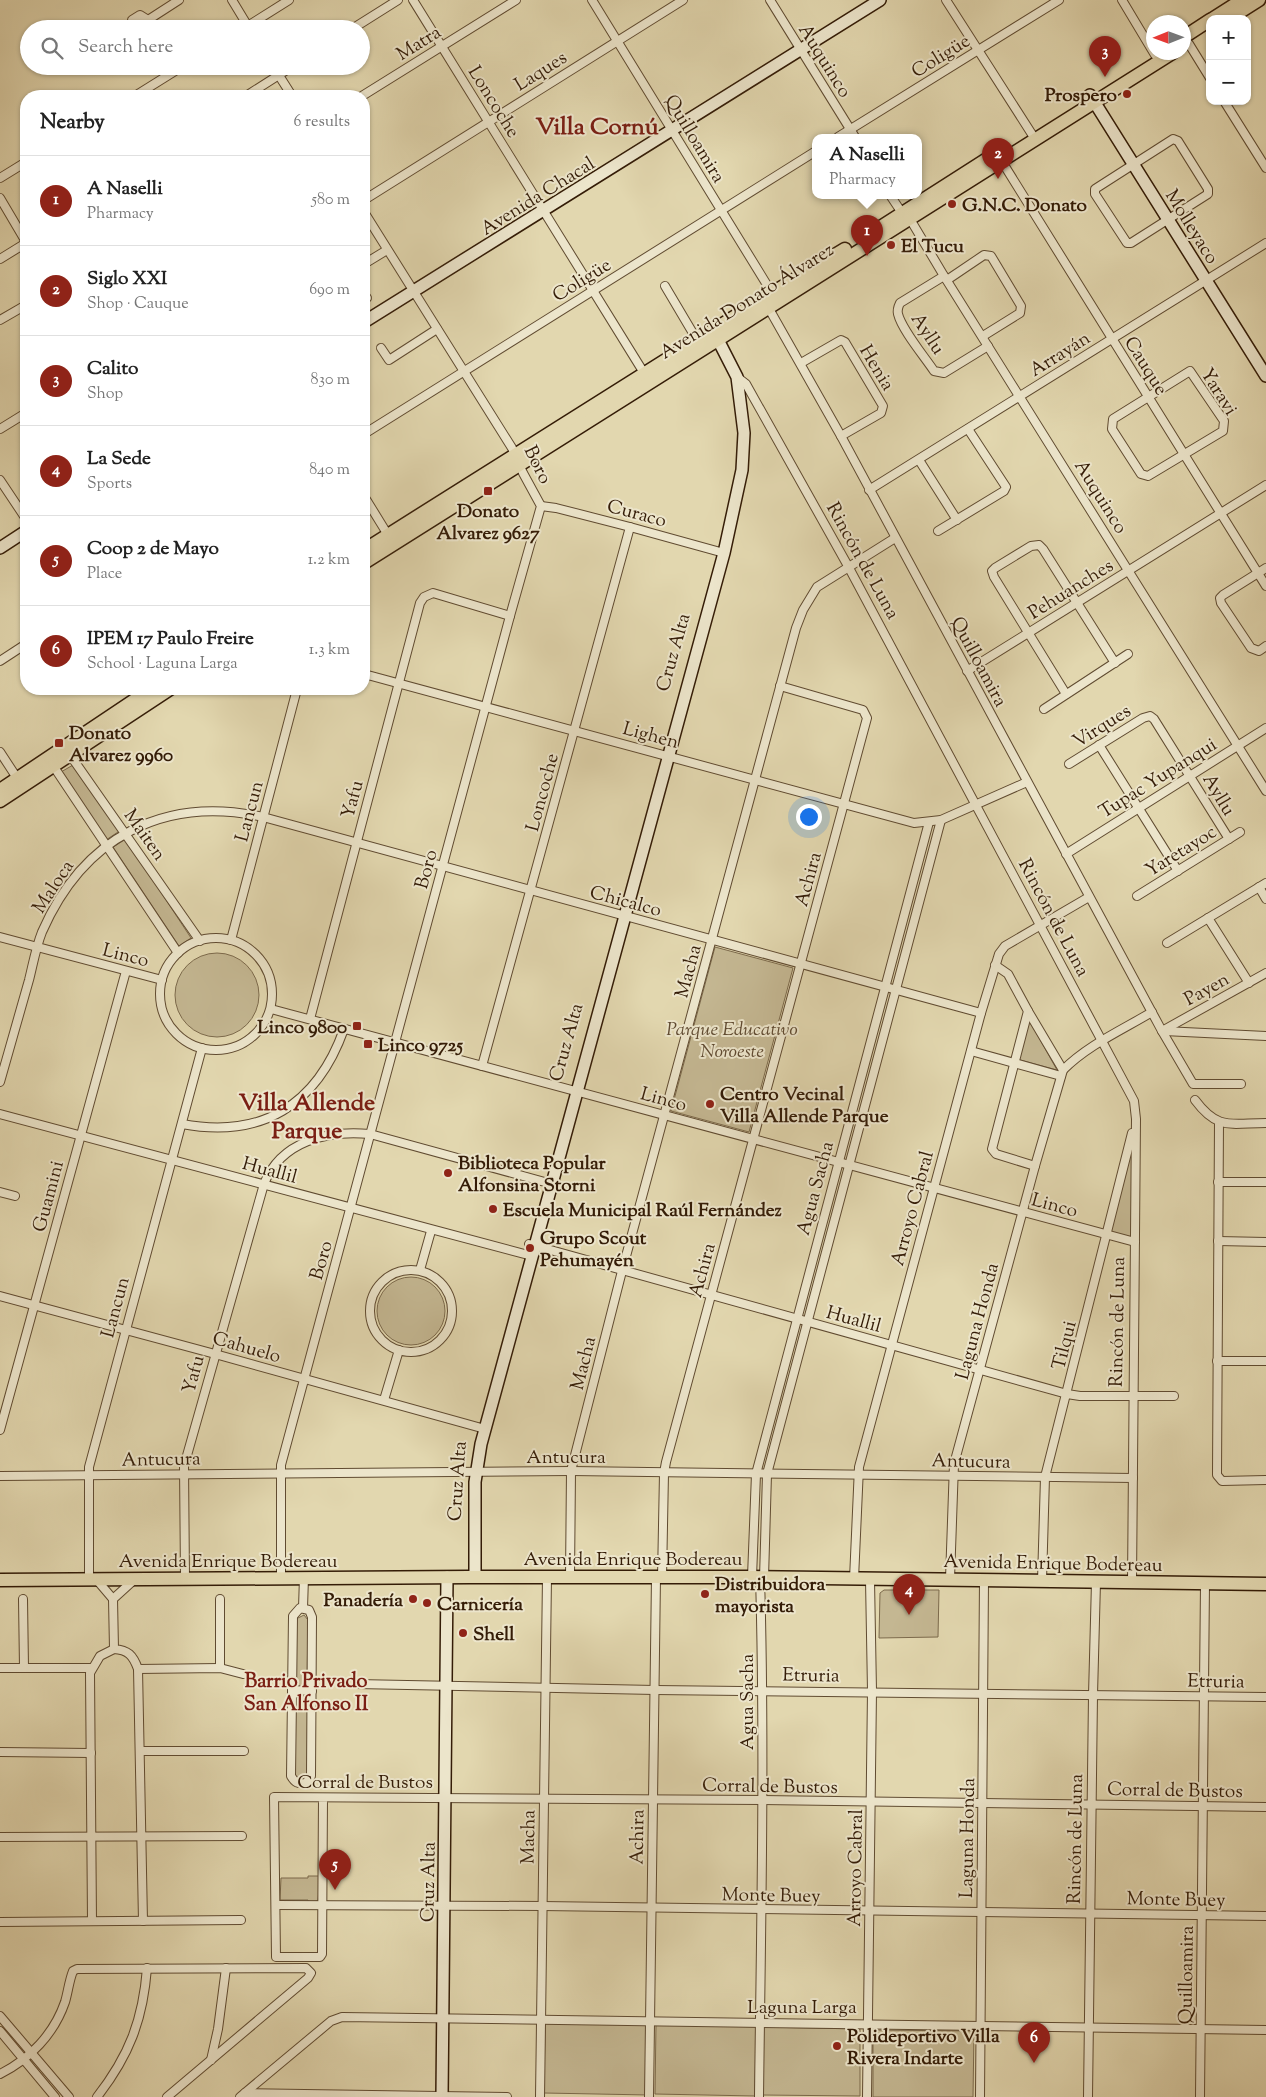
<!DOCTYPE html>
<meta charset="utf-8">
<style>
:root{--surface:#fff;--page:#f2f2f2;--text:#222;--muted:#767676;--line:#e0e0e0;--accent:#8f2418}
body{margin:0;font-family:"Sorts Mill Goudy",serif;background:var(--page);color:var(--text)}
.controls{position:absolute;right:15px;top:15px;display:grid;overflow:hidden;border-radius:10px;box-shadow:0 1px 4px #0004}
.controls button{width:45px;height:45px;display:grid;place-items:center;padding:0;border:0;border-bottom:1px solid var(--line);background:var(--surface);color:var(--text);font:25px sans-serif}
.compass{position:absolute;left:1146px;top:15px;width:45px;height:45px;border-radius:50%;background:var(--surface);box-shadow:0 1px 4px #0004;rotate:269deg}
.you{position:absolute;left:808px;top:816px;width:18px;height:18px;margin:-12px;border:4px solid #fff;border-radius:50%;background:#1a73e8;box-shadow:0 0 0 8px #1a73e833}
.badge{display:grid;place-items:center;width:32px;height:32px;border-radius:50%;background:var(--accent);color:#fff;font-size:16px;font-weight:700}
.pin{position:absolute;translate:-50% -41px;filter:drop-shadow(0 1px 2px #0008)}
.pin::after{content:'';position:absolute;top:26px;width:18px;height:15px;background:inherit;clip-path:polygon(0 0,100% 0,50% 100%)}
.popup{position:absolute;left:812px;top:134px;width:110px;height:65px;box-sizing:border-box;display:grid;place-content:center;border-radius:10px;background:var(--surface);filter:drop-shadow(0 1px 4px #0005);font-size:16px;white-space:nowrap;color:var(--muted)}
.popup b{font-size:19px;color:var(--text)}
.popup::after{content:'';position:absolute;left:50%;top:100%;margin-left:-10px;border:10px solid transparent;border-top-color:var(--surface)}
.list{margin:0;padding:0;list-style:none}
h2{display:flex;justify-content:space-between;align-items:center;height:65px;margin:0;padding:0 20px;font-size:21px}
h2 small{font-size:16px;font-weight:400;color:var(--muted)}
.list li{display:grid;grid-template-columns:32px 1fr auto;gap:15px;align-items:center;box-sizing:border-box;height:90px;padding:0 20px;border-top:1px solid var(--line)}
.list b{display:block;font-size:19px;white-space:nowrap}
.list p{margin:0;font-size:16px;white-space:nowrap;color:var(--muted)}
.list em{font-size:16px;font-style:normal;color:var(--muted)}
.icon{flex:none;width:28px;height:28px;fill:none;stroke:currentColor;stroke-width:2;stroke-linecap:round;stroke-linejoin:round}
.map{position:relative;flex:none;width:1266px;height:2097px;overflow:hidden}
.search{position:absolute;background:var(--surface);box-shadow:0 1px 4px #0004;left:20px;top:20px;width:350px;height:55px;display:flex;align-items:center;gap:12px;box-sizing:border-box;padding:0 18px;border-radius:28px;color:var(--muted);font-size:19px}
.panel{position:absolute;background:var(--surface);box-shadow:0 1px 4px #0004;left:20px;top:90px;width:350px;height:605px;border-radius:20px}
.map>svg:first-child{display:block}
.green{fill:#c4b792;stroke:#7c6a4c}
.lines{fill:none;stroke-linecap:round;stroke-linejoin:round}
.minor-casing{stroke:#604b31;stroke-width:10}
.secondary-casing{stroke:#341c07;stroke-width:14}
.primary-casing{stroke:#341c07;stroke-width:15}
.minor{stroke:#ece5cb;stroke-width:8}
.secondary{stroke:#ece5cb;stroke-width:11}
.primary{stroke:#e2d7af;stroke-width:12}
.poi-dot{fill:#8f2418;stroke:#ece5cb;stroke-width:2}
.labels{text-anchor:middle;stroke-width:4;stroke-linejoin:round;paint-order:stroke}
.street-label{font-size:19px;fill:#341c07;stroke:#ece5cb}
.poi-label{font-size:19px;font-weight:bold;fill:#341c07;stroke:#ece5cb;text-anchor:start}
.park-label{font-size:19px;font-style:italic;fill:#5f4a31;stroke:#ece5cb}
.neighbourhood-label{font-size:20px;font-weight:bold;fill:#7a1f14;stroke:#ece5cb}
.district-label{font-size:24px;font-weight:bold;fill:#7a1f14;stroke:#ece5cb}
</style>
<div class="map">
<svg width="1266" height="2097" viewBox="0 0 1266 2097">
<rect width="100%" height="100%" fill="#e2d7af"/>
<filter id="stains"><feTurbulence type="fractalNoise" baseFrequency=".004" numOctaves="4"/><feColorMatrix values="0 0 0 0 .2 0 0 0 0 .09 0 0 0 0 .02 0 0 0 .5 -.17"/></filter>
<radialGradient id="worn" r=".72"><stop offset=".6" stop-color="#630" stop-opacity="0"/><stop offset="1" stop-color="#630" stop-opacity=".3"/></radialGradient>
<g class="green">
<path d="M73,765L121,830L106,840L61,772Z"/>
<path d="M126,839L191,938L179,946L113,847Z"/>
<path d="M715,947L793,968L749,1132L671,1111Z"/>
<circle cx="217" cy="995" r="42"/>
<path d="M1028,1018L1057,1070L1017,1059Z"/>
<path d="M1136,1128L1133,1244L1109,1238Z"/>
<circle cx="411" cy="1311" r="34"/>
<path d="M884,1590H939L938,1637L879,1638L880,1593Z"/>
<path d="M304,1615L308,1620L307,1688L294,1687L296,1619Z"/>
<path d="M293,1697H309L308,1772L306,1777L302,1780L294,1778Z"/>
<path d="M308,1876H320L318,1901L308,1902V1900H280L281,1878H308Z"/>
<path d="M545,2022L650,2024L649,2095L544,2093Z"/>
<path d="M656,2024L756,2025L755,2096L655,2094Z"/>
<path d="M762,2027L860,2029V2096L761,2095Z"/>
<path d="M873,2030L974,2031L973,2097H873Z"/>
</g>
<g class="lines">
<g class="minor-casing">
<g id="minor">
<path d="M232,0L249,28"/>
<path d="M413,0L644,373"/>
<path d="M592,0L772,293"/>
<path d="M770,0L855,137"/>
<path d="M946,0L1035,139"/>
<path d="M1122,0L1155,55"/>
<path d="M148,20L179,0"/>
<path d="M132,29V20L140,15L148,20V29"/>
<path d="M243,29L289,0"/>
<path d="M352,29L398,0"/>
<path d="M1189,44L1210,78"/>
<path d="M273,66L292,96"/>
<path d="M135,96L183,66"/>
<path d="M246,96L293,66"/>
<path d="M362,96L516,0"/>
<path d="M1224,101L1266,168"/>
<path d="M838,137L1059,0"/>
<path d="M1173,139L1178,141L1208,189V194L1131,243H1127L1095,194V189Z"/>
<path d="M1001,160L1266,586"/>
<path d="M0,178L26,162"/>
<path d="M890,195L902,213"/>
<path d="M0,198L26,242"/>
<path d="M364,200L683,0"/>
<path d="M910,219L944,276L1266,791"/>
<path d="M0,259L26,243"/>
<path d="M364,264L387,250"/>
<path d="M944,276L900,303C898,307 897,310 898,314C902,330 924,356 934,371L944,373L988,346"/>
<path d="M947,280L984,255L991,256L1021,306L1020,313L983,336"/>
<path d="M665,286L697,340"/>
<path d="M364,294L367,298"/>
<path d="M768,307L841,436L1162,1031L1193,1084H1241"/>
<path d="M0,320L26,305"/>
<path d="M381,348L389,360L437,329"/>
<path d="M801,363L841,340L845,342L883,406L881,413L841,436"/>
<path d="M1190,371L1224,421L1223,431L1148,476L1141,474L1112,429L1113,419Z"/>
<path d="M737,377L746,384L848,566L1134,1101L1136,1119L1132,1582"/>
<path d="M0,429L26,413"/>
<path d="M364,434L816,151"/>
<path d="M919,460L957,520"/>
<path d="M0,480L26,519"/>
<path d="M869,490L1266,243"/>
<path d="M364,496L388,535"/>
<path d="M541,506L556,508L630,527L724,553"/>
<path d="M938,531L1004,491L1006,487L968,429"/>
<path d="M1266,568L1223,595L1220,598L1221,603L1251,648L1259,651L1266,646"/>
<path d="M0,661L26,644"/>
<path d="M967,671L1266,485"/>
<path d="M364,674L914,823L941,820L1027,782"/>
<path d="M1066,694L994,577L992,571L995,568L1031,546L1039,545L1043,549L1115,663"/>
<path d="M1044,709L1128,654"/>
<path d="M1099,745L1178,871"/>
<path d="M0,752L17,778"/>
<path d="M68,752L200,941"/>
<path d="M52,764L178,953"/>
<path d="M1069,764L1143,718L1150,716L1154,719L1229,839"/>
<path d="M1066,854L1266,728"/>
<path d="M1259,887L1266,899"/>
<path d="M1137,896L1240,832"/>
<path d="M1208,918L1249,983"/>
<path d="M0,937L162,980"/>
<circle cx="216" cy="994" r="56"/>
<path d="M231,940L297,689"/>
<path d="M1167,943L1266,883"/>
<path d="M995,965L1008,974L1028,1011L992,1149L996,1154L1035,1166"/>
<path d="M271,1009L1135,1242"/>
<path d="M310,1019L420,603L424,597L433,593L510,616"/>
<path d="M1162,1031L1266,973"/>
<path d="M1164,1031L1266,1036"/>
<path d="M971,1051L1061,1076"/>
<path d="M482,1066L630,527"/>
<path d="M1063,1070C1088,1045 1122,1030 1152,1012"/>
<path d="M0,1082C10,1048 19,1014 29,980C33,964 36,947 42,932C83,838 163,795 263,817L981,1013"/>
<path d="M1195,1100C1218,1131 1231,1123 1266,1123"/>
<path d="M0,1114L532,1256"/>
<path d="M1219,1122L1217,1475L1222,1481L1266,1480"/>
<path d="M182,1124C262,1139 317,1105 344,1029"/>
<path d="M1218,1182H1266"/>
<path d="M0,1192L15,1196"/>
<path d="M1218,1241L1266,1242"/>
<path d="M529,1244L1067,1394L1080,1396H1174"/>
<circle cx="411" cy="1311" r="41"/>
<path d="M420,1270L431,1231"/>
<path d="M0,1296L215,1354L485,1429"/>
<path d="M1217,1361H1266"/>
<path d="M384,1400L399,1350"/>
<path d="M0,1430L126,971"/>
<path d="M0,1476L571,1471L1133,1478"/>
<path d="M281,1577V1465L510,616L541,506L523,473L512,448L364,212"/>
<path d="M570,1577L571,1471L622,1271L796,628L803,610L817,587L895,538"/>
<path d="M752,1577L756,1474L929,822"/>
<path d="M185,1578L184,1466L264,1184C281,1141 327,1130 370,1134L552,1184"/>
<path d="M662,1578L664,1473L666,1462L867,718L863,710L780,686"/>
<path d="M764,1578L767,1474L941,820"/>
<path d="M89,1579V1467L202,1048"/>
<path d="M96,1579L113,1599L114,1649C128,1650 133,1655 138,1669L220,1668L243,1674"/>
<path d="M854,1579L859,1467L981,1013L999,954L1005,946L1089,897"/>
<path d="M950,1579L954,1464L1035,1166L1063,1070L1028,1011"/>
<path d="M1042,1581L1045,1477L1132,1133"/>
<path d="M23,1599L24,1668"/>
<path d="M113,1599L135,1579"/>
<path d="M220,1599V1668"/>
<path d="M300,1608L309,1610L312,1617L311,1776L306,1783C298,1784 295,1783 291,1776L293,1616Z"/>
<path d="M303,1608L304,1577"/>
<path d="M0,1668H91"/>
<path d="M138,1669L143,1921"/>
<path d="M356,1684L655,1690L1266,1697"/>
<path d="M292,1690L312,1691"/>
<path d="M140,1751H244"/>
<path d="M0,1752L91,1753"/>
<path d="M323,1798L322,1954L320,1957H276L274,1797L762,1800L1266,1807"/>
<path d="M0,1837L242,1836"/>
<path d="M276,1905L542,1906L1266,1916"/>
<path d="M92,1921L90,1673L100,1656L114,1649"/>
<path d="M0,1922L241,1920"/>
<path d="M0,2016L69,2097"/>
<path d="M0,2031L55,2097"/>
<path d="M211,2060L218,2029L226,1968"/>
<path d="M0,2074C30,2059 54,2034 65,2002C68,1992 69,1981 73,1971L77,1969L306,1968L311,1973L308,1978L167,2097"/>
<path d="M245,2093L507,2097"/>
<path d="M97,2097C129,2056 143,2020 147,1968"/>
<path d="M240,2097L331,2021L342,2017L1266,2030"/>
<path d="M540,2097L547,1577"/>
<path d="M649,2097L656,1577"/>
<path d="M759,2097C761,1924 765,1751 760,1577"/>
<path d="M867,2097L872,1691L870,1580"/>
<path d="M980,2097L984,1580"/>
<path d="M1088,2097L1093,1695L1096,1582"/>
<path d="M1200,2097L1205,1583"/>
</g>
</g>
<g class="secondary-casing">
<g id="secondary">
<path d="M1090,95L1266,376"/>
<path d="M364,322L880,0"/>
<path d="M0,548L26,531"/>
<path d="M475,1577V1482L481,1444L724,553L742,470L744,433L737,377L714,332"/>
<path d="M442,2097L447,1577"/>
</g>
</g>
<g class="primary-casing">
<g id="primary">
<path d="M1212,19L1242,0"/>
<path d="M1229,19L1259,0"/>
<path d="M1184,37L1210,20"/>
<path d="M868,235L1001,150"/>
<path d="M364,550L772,293L845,249"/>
<path d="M364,563L1174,52"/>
<path d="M0,790L151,689"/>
<path d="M0,801L170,689"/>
<path d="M0,1580L469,1577H752L1266,1584"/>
</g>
</g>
<use href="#minor" class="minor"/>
<use href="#secondary" class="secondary"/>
<use href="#primary" class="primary"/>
</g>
<g class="poi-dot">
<circle cx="1127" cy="94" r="5"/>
<circle cx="952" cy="204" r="5"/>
<circle cx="891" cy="245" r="5"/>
<rect x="483" y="486" width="10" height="10" rx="2.5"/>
<rect x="54" y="738" width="10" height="10" rx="2.5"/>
<rect x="352" y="1021" width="10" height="10" rx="2.5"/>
<rect x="363" y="1039" width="10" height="10" rx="2.5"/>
<circle cx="710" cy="1104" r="5"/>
<circle cx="448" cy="1173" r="5"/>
<circle cx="493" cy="1209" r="5"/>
<circle cx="530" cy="1248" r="5"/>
<circle cx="705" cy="1594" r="5"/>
<circle cx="413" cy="1599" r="5"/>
<circle cx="427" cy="1603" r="5"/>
<circle cx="463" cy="1633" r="5"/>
<circle cx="837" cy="2046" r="5"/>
</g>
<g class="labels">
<g class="street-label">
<text transform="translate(418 42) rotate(-32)" y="7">Matra</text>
<text transform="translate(940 55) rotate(-32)" y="7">Coligüe</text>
<text transform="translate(826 60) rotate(58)" y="7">Auquinco</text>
<text transform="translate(540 70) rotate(-32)" y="7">Laques</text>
<text transform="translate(495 101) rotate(58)" y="7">Loncoche</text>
<text transform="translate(696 138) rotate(59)" y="7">Quilloamira</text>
<text transform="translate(537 195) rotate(-32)" y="7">Avenida Chacal</text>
<text transform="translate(1193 226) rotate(58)" y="7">Molleyaco</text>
<text transform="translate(581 279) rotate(-32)" y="7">Coligüe</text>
<text transform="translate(746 300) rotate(-32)" y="7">Avenida Donato Álvarez</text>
<text transform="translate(929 333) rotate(57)" y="7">Ayllu</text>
<text transform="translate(1059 353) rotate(-32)" y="7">Arrayán</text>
<text transform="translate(1147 365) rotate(58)" y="7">Cauque</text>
<text transform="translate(878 367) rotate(59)" y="7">Henia</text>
<text transform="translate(1220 391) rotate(58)" y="7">Yaravi</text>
<text transform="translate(539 464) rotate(64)" y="7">Boro</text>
<text transform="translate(1102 496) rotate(58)" y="7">Auquinco</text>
<text transform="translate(637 512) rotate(15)" y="7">Curaco</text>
<text transform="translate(864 560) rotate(61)" y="7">Rincón de Luna</text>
<text transform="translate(1070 588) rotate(-32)" y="7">Pehuanches</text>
<text transform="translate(672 652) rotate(-74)" y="7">Cruz Alta</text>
<text transform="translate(980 661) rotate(62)" y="7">Quilloamira</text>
<text transform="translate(1101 725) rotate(-32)" y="7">Virques</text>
<text transform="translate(651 734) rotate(15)" y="7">Lighen</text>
<text transform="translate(1157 777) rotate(-32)" y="7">Tupac Yupanqui</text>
<text transform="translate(541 792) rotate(-75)" y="7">Loncoche</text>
<text transform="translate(1220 794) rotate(59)" y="7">Ayllu</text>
<text transform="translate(351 799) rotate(-75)" y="7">Yafu</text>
<text transform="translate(248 811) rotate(-75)" y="7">Lancun</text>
<text transform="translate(146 834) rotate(55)" y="7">Maiten</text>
<text transform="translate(1180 850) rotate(-32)" y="7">Yaretayoc</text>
<text transform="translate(425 869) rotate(-75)" y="7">Boro</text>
<text transform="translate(807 879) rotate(-75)" y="7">Achira</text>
<text transform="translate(52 886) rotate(-57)" y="7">Maloca</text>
<text transform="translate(626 900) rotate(15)" y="7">Chicalco</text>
<text transform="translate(1055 917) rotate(62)" y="7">Rincón de Luna</text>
<text transform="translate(126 954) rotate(14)" y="7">Linco</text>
<text transform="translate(687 971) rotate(-75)" y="7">Macha</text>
<text transform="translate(1206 988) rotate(-29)" y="7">Payen</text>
<text transform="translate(565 1042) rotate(-74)" y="7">Cruz Alta</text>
<text transform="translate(664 1098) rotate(15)" y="7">Linco</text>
<text transform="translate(270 1169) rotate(15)" y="7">Huallil</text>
<text transform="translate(814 1188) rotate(-75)" y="7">Agua Sacha</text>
<text transform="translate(47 1196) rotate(-75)" y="7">Guamini</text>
<text transform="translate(1055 1204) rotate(15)" y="7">Linco</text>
<text transform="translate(911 1208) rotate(-75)" y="7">Arroyo Cabral</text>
<text transform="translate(320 1260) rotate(-74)" y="7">Boro</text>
<text transform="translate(701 1270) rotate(-75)" y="7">Achira</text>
<text transform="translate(114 1307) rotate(-75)" y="7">Lancun</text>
<text transform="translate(854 1318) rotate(15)" y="7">Huallil</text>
<text transform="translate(976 1321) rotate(-75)" y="7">Laguna Honda</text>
<text transform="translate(1116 1322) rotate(-89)" y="7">Rincón de Luna</text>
<text transform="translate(1063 1345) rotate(-76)" y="7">Tilqui</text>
<text transform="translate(247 1346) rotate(16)" y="7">Cahuelo</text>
<text transform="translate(582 1363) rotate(-76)" y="7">Macha</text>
<text transform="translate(192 1374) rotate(-75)" y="7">Yafu</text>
<text x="566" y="1463">Antucura</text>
<text transform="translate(161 1458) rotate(-1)" y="7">Antucura</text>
<text transform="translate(971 1460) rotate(1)" y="7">Antucura</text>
<text transform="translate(456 1481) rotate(-86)" y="7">Cruz Alta</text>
<text x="633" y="1565">Avenida Enrique Bodereau</text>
<text x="228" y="1567">Avenida Enrique Bodereau</text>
<text transform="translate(1053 1562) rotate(1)" y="7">Avenida Enrique Bodereau</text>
<text transform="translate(811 1674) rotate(1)" y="7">Etruria</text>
<text transform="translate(1216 1680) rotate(1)" y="7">Etruria</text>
<text transform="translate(746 1702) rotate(-90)" y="7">Agua Sacha</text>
<text x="365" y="1788">Corral de Bustos</text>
<text transform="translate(770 1785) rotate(1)" y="7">Corral de Bustos</text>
<text transform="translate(1175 1789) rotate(1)" y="7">Corral de Bustos</text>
<text transform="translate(527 1837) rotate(-89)" y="7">Macha</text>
<text transform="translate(636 1837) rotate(-89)" y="7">Achira</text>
<text transform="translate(966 1838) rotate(-89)" y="7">Laguna Honda</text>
<text transform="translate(1074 1839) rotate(-89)" y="7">Rincón de Luna</text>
<text transform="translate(854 1868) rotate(-89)" y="7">Arroyo Cabral</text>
<text transform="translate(427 1882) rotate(-89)" y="7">Cruz Alta</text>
<text transform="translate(771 1894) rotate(1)" y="7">Monte Buey</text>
<text transform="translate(1176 1898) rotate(1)" y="7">Monte Buey</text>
<text transform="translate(1185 1975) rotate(-89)" y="7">Quilloamira</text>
<text x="802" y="2013">Laguna Larga</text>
</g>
<g class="poi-label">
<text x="1117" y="101" text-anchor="end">Prospero</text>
<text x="962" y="211">G.N.C. Donato</text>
<text x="901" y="252">El Tucu</text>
<text x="488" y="517" text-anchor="middle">Donato<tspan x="488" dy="22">Alvarez 9627</tspan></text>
<text x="69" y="739">Donato<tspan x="69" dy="22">Alvarez 9960</tspan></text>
<text x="347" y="1033" text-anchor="end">Linco 9800</text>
<text x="378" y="1051">Linco 9725</text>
<text x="720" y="1100">Centro Vecinal<tspan x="720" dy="22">Villa Allende Parque</tspan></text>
<text x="458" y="1169">Biblioteca Popular<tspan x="458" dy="22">Alfonsina Storni</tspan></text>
<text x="503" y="1216">Escuela Municipal Raúl Fernández</text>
<text x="540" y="1244">Grupo Scout<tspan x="540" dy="22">Pehumayén</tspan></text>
<text x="715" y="1590">Distribuidora<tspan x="715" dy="22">mayorista</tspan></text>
<text x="403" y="1606" text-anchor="end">Panadería</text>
<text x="437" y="1610">Carnicería</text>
<text x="473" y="1640">Shell</text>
<text x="847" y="2042">Polideportivo Villa<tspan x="847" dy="22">Rivera Indarte</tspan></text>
</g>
<g class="park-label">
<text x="732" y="1035">Parque Educativo<tspan x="732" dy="22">Noroeste</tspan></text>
</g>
<g class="neighbourhood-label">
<text x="306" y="1687">Barrio Privado<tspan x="306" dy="23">San Alfonso II</tspan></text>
</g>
<g class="district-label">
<text x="597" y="134">Villa Cornú</text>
<text x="307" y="1110">Villa Allende<tspan x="307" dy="28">Parque</tspan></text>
</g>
</g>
<rect width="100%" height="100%" filter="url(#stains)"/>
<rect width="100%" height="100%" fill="url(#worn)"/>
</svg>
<div class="controls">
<button>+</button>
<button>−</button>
</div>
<svg class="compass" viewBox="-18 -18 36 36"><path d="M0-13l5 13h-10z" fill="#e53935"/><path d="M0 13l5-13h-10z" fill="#767676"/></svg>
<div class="you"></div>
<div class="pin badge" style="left:867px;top:256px">1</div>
<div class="popup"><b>A Naselli</b>Pharmacy</div>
<div class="pin badge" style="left:998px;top:179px">2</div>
<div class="pin badge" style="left:1105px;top:77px">3</div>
<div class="pin badge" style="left:909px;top:1615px">4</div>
<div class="pin badge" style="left:335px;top:1890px">5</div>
<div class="pin badge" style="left:1034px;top:2063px">6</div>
<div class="search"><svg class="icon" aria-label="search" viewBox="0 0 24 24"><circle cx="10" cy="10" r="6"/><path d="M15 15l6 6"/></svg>Search here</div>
<section class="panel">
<h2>Nearby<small>6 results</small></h2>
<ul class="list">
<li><span class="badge">1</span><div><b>A Naselli</b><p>Pharmacy</p></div><em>580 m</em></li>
<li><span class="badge">2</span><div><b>Siglo XXI</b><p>Shop · Cauque</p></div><em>690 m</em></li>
<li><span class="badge">3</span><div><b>Calito</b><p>Shop</p></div><em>830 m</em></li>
<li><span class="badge">4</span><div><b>La Sede</b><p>Sports</p></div><em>840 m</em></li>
<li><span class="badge">5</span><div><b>Coop 2 de Mayo</b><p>Place</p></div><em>1.2 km</em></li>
<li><span class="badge">6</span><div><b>IPEM 17 Paulo Freire</b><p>School · Laguna Larga</p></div><em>1.3 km</em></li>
</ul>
</section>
</div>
